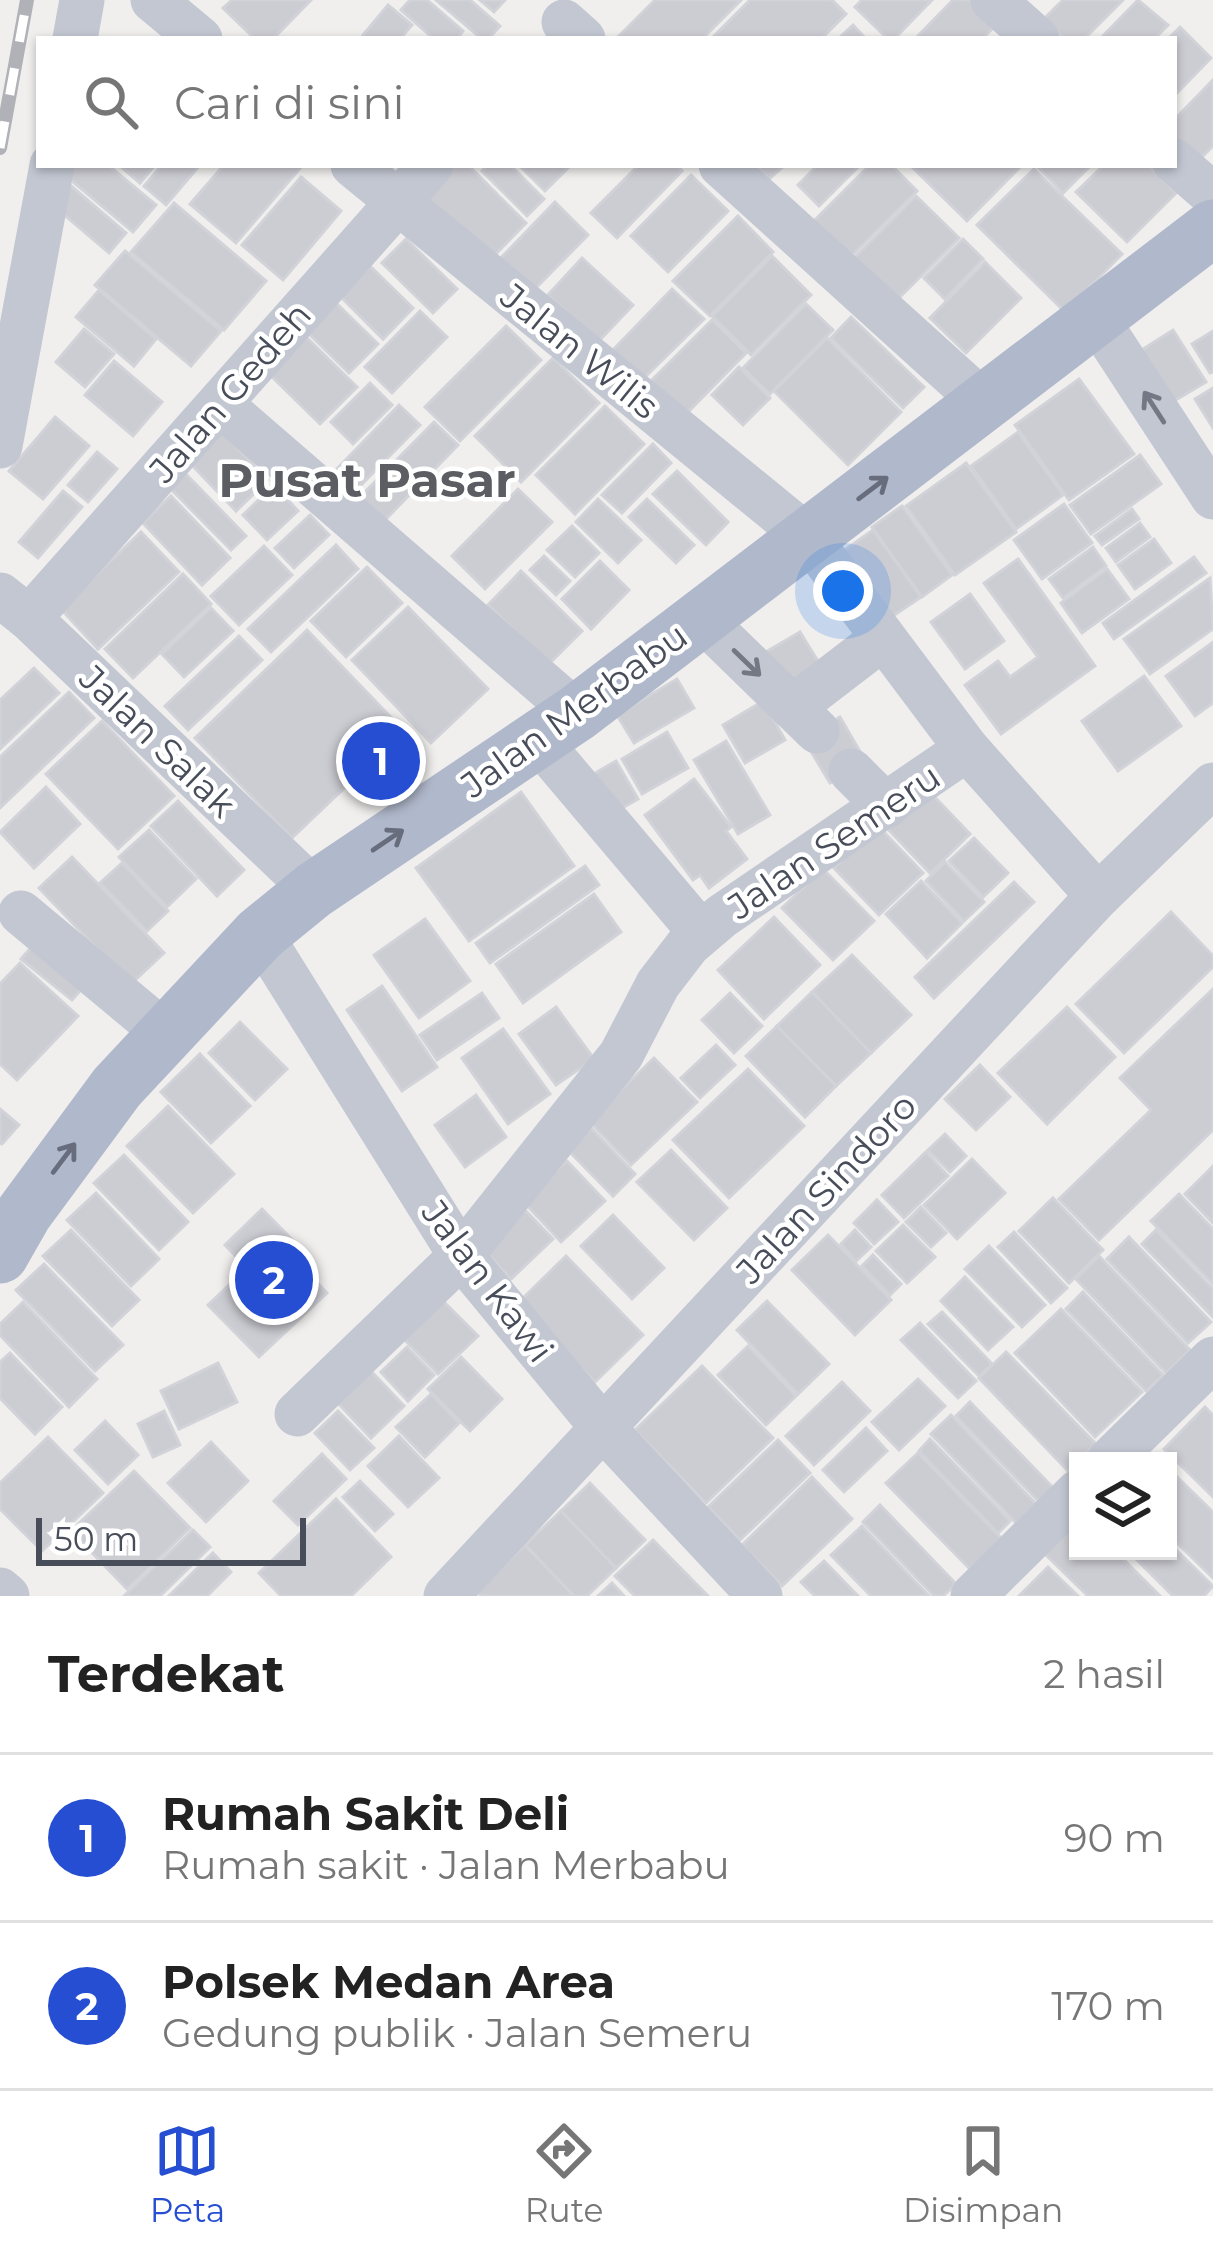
<!DOCTYPE html>
<html lang="id">
<meta charset="utf-8">
<style>
:root{--surface:#fff;--page:#f6f6f6;--text:#222;--muted:#767676;--line:#e0e0e0;--accent:#264ed2}
body{margin:0;font-family:Montserrat,sans-serif;background:var(--page);color:var(--text)}
.controls{position:absolute;right:36px;bottom:36px;display:grid;overflow:hidden;border-radius:0px;box-shadow:0 3px 9px #0004}
.controls button{width:108px;height:108px;display:grid;place-items:center;padding:0;border:0;border-bottom:3px solid var(--line);background:var(--surface);color:var(--text);font:60px sans-serif}
.scale{position:absolute;left:36px;bottom:30px;width:270px;box-sizing:border-box;padding-left:12px;border:6px solid #484d5a;border-top:0;font-size:33px;line-height:42px;white-space:nowrap;color:#484d5a;-webkit-text-stroke:9px #fff;paint-order:stroke}
.you{position:absolute;left:843px;top:591px;width:42px;height:42px;margin:-30px;border:9px solid #fff;border-radius:50%;background:#1a73e8;box-shadow:0 0 0 18px #1a73e833}
.badge{display:grid;place-items:center;width:78px;height:78px;border-radius:50%;background:var(--accent);color:#fff;font-size:39px;font-weight:700}
.pin{position:absolute;translate:-50% -50%;border:6px solid #fff;box-shadow:0 3px 12px #0006}
.list{margin:0;padding:0;list-style:none}
h2{display:flex;justify-content:space-between;align-items:center;height:156px;margin:0;padding:0 48px;font-size:51px}
h2 small{font-size:39px;font-weight:400;color:var(--muted)}
.list li{display:grid;grid-template-columns:78px 1fr auto;gap:36px;align-items:center;box-sizing:border-box;height:168px;padding:0 48px;border-top:3px solid var(--line)}
.list b{display:block;font-size:45px;white-space:nowrap}
.list p{margin:0;font-size:39px;white-space:nowrap;color:var(--muted)}
.list em{font-size:39px;font-style:normal;color:var(--muted)}
.icon{flex:none;width:66px;height:66px;fill:none;stroke:currentColor;stroke-width:2;stroke-linecap:round;stroke-linejoin:round}
.map{position:relative;flex:none;width:1213px;height:1596px;overflow:hidden}
.search{position:absolute;background:var(--surface);box-shadow:0 3px 9px #0004;left:36px;right:36px;top:36px;height:132px;display:flex;align-items:center;gap:30px;box-sizing:border-box;padding:0 42px;border-radius:0px;color:var(--muted);font-size:45px}
.sheet{height:492px;background:var(--surface)}
nav{display:flex;justify-content:space-around;align-items:center;box-sizing:border-box;height:168px;border-top:3px solid var(--line);background:var(--surface);font-size:33px;color:var(--muted)}
nav a{display:grid;justify-items:center;gap:6px}
nav .on{color:var(--accent)}
.map>svg:first-child{display:block}
.building{fill:#ccccd3;stroke:#d2d3d9;stroke-width:3}
.lines{fill:none;stroke-linecap:round;stroke-linejoin:round}
.minor{stroke:#c2c7d2;stroke-width:45}
.major{stroke:#b0b8cb;stroke-width:57}
.rail-casing{stroke:#b1b2b8;stroke-width:14}
.rail{stroke:#fff;stroke-width:9;stroke-dasharray:27;stroke-linecap:butt}
.oneway{stroke:#737884}
.oneway2{stroke:#676d7c}
.labels{text-anchor:middle;stroke-width:9;stroke-linejoin:round;paint-order:stroke}
.street-label{font-size:36px;fill:#484d5a;stroke:#fff}
.district-label{font-size:48px;font-weight:bold;fill:#5b5d62;stroke:#fff}
</style>
<div class="map">
<svg width="1213" height="1596" viewBox="0 0 1213 1596">
<rect width="100%" height="100%" fill="#f0efee"/>
<g class="building">
<path d="M232,0H311L273,39H255L223,8Z"/>
<path d="M410,0H427L463,31L457,39H434L401,10Z"/>
<path d="M436,0H470L500,26L488,39H482Z"/>
<path d="M480,0H505L494,12Z"/>
<path d="M655,0H741L702,39H616Z"/>
<path d="M750,0H832L846,14L821,39H711Z"/>
<path d="M862,0H932L894,39H888L855,7Z"/>
<path d="M953,0H972L997,24L982,39H915Z"/>
<path d="M1063,0H1123L1084,39H1065L1044,19Z"/>
<path d="M1138,0L1168,25L1154,39H1100Z"/>
<path d="M388,5L412,25L400,39H368L363,35Z"/>
<path d="M853,25L866,39H838Z"/>
<path d="M1180,27L1211,58L1174,96V39H1168Z"/>
<path d="M1213,80V146L1198,161L1174,138V120Z"/>
<path d="M74,165H108L156,205L133,232L65,175Z"/>
<path d="M119,165H155L140,183Z"/>
<path d="M162,165H200L166,205L144,186Z"/>
<path d="M224,165L302,166L236,243L190,204Z"/>
<path d="M453,165H468L526,223L488,262L422,197Z"/>
<path d="M488,165H510L544,199L527,216L482,171Z"/>
<path d="M519,165H571L545,191Z"/>
<path d="M639,165H676L682,171L617,238L591,213Z"/>
<path d="M756,165H785L769,179Z"/>
<path d="M818,165H860L819,206L798,185Z"/>
<path d="M870,165H891L917,191L847,260L810,225Z"/>
<path d="M910,165H1022L967,221Z"/>
<path d="M1036,165H1091L1063,193Z"/>
<path d="M1104,165H1147L1176,193L1127,242L1076,192Z"/>
<path d="M1034,169L1122,254L1065,312L977,225Z"/>
<path d="M691,175L728,211L668,272L631,236Z"/>
<path d="M301,177L341,211L283,280L242,245Z"/>
<path d="M71,186L126,233L109,253L54,206Z"/>
<path d="M916,196L959,238L896,301L853,259Z"/>
<path d="M555,202L588,235L528,296L495,264Z"/>
<path d="M174,203L266,281L224,330L131,252Z"/>
<path d="M738,216L773,252L710,316L673,281Z"/>
<path d="M406,239L457,289L433,313L382,263Z"/>
<path d="M963,239L983,259L945,299L924,278Z"/>
<path d="M125,251L221,331L191,366L95,285Z"/>
<path d="M772,256L811,295L751,355L712,316Z"/>
<path d="M582,258L633,305L599,341L548,295Z"/>
<path d="M985,262L1021,298L966,353L930,318Z"/>
<path d="M370,266L413,308L383,339L341,297Z"/>
<path d="M672,289L704,319L641,381L611,352Z"/>
<path d="M99,290L156,339L134,366L76,317Z"/>
<path d="M335,302L378,344L349,373L306,331Z"/>
<path d="M806,304L833,330L770,394L743,368Z"/>
<path d="M420,311L447,337L392,393L365,367Z"/>
<path d="M851,317L924,387L903,408L831,338Z"/>
<path d="M712,320L746,353L682,418L648,384Z"/>
<path d="M506,326L541,360L460,441L425,407Z"/>
<path d="M84,329L114,354L85,387L56,362Z"/>
<path d="M1173,330L1206,382L1169,404L1137,353Z"/>
<path d="M1213,331V372L1210,373L1192,344Z"/>
<path d="M301,332L357,387L320,424L264,369Z"/>
<path d="M827,338L901,412L848,465L774,391Z"/>
<path d="M553,358L599,403L521,482L475,436Z"/>
<path d="M114,361L162,402L133,436L85,395Z"/>
<path d="M739,367L770,398L743,425L712,395Z"/>
<path d="M1079,379L1134,454L1069,500L1015,425Z"/>
<path d="M370,383L392,405L353,444L331,422Z"/>
<path d="M1213,388V428L1195,399Z"/>
<path d="M399,405L420,425L353,493L333,473Z"/>
<path d="M605,406L644,444L575,514L536,475Z"/>
<path d="M55,417L89,446L43,499L9,471Z"/>
<path d="M434,422L458,445L382,523L358,499Z"/>
<path d="M220,430L268,480L236,511L188,461Z"/>
<path d="M1018,432L1063,495L1016,529L971,466Z"/>
<path d="M653,444L671,463L622,513L602,495Z"/>
<path d="M97,452L117,469L88,502L68,485Z"/>
<path d="M1140,455L1161,484L1091,534L1070,505Z"/>
<path d="M966,463L1016,532L955,575L906,506Z"/>
<path d="M182,470L246,536L231,550L167,485Z"/>
<path d="M677,471L728,522L706,545L653,494Z"/>
<path d="M274,485L298,511L267,540L243,515Z"/>
<path d="M518,489L552,522L485,589L452,556Z"/>
<path d="M63,491L82,507L38,558L19,542Z"/>
<path d="M171,496L230,558L202,585L143,523Z"/>
<path d="M598,499L641,540L618,563L576,522Z"/>
<path d="M647,499L694,545L676,563L629,517Z"/>
<path d="M1064,504L1092,543L1042,579L1014,540Z"/>
<path d="M902,506L952,575L922,597L872,527Z"/>
<path d="M1132,509L1139,519L1102,545L1095,536Z"/>
<path d="M310,515L329,535L294,568L275,548Z"/>
<path d="M1140,523L1150,537L1116,562L1106,548Z"/>
<path d="M572,526L599,553L575,577L547,550Z"/>
<path d="M873,530L921,597L887,620L839,554Z"/>
<path d="M141,532L179,572L98,649L61,609Z"/>
<path d="M1154,539L1171,563L1135,589L1118,565Z"/>
<path d="M336,545L358,569L271,652L248,629Z"/>
<path d="M264,546L292,575L239,625L211,596Z"/>
<path d="M1093,547L1106,566L1063,598L1049,579Z"/>
<path d="M544,556L570,581L556,595L530,570Z"/>
<path d="M1194,557L1206,573L1114,639L1103,623Z"/>
<path d="M1018,559L1095,666L1001,734L965,685L998,661L1010,677L1038,657L984,583Z"/>
<path d="M600,561L629,590L591,629L562,599Z"/>
<path d="M367,567L402,603L346,657L311,621Z"/>
<path d="M1107,569L1129,599L1082,633L1061,603Z"/>
<path d="M521,571L582,631L549,664L488,605Z"/>
<path d="M183,574L211,604L133,678L105,649Z"/>
<path d="M1210,578L1213,629L1150,674L1124,639Z"/>
<path d="M970,594L1004,641L965,669L931,622Z"/>
<path d="M408,607L488,689L431,743L352,660Z"/>
<path d="M211,608L233,631L184,677L162,654Z"/>
<path d="M307,630L404,731L292,838L195,738Z"/>
<path d="M800,632L821,666L784,687L764,653Z"/>
<path d="M239,636L262,660L188,730L165,706Z"/>
<path d="M1213,642V703L1195,716L1166,676Z"/>
<path d="M34,668L59,693L0,749V700Z"/>
<path d="M1144,676L1181,726L1118,771L1082,721Z"/>
<path d="M677,679L694,708L634,743L617,715Z"/>
<path d="M69,692L94,718L0,808V757Z"/>
<path d="M763,701L785,740L745,763L723,725Z"/>
<path d="M840,717L866,762L830,783L803,738Z"/>
<path d="M102,721L174,796L118,849L46,774Z"/>
<path d="M667,732L688,768L642,794L622,759Z"/>
<path d="M726,741L770,815L738,834L694,760Z"/>
<path d="M616,761L638,799L608,816L585,779Z"/>
<path d="M694,779L731,827L726,831L747,859L709,888L700,875L693,880L645,815Z"/>
<path d="M46,787L80,824L34,868L0,832Z"/>
<path d="M926,788L970,834L930,873L886,827Z"/>
<path d="M521,792L574,866L469,941L416,868Z"/>
<path d="M178,801L244,870L217,896L151,826Z"/>
<path d="M878,826L923,873L879,915L834,868Z"/>
<path d="M149,830L196,879L167,907L119,857Z"/>
<path d="M974,838L1008,873L983,897L949,861Z"/>
<path d="M72,857L164,953L131,984L39,888Z"/>
<path d="M945,862L984,902L964,921L926,881Z"/>
<path d="M122,863L168,911L147,931L100,883Z"/>
<path d="M585,866L599,885L490,963L476,943Z"/>
<path d="M823,869L874,921L833,960L782,908Z"/>
<path d="M921,881L962,923L927,958L886,914Z"/>
<path d="M1014,882L1034,902L934,998L915,977Z"/>
<path d="M594,894L621,932L523,1003L496,964Z"/>
<path d="M1171,912L1213,956V967L1124,1053L1076,1004Z"/>
<path d="M774,917L820,965L764,1019L718,970Z"/>
<path d="M425,919L470,981L419,1018L374,955Z"/>
<path d="M36,942L87,983L72,1000L21,959Z"/>
<path d="M852,955L911,1015L871,1053L812,992Z"/>
<path d="M20,963L78,1016L17,1080L0,1064V984Z"/>
<path d="M382,986L437,1067L402,1091L347,1010Z"/>
<path d="M1213,989V1130L1099,1240L1059,1199L1151,1110L1120,1078Z"/>
<path d="M812,992L871,1053L836,1086L777,1026Z"/>
<path d="M482,993L499,1018L437,1060L420,1035Z"/>
<path d="M730,993L762,1026L734,1053L702,1020Z"/>
<path d="M556,1007L594,1059L556,1085L519,1034Z"/>
<path d="M1067,1007L1115,1057L1047,1124L998,1073Z"/>
<path d="M240,1022L287,1069L255,1100L209,1053Z"/>
<path d="M777,1026L836,1086L805,1117L746,1056Z"/>
<path d="M503,1029L550,1094L508,1124L462,1058Z"/>
<path d="M716,1045L735,1065L700,1098L681,1078Z"/>
<path d="M200,1054L250,1106L211,1143L161,1092Z"/>
<path d="M654,1058L697,1102L631,1165L589,1121Z"/>
<path d="M980,1065L1010,1097L976,1130L945,1099Z"/>
<path d="M748,1069L804,1126L729,1198L673,1140Z"/>
<path d="M476,1095L506,1137L465,1167L435,1125Z"/>
<path d="M168,1106L234,1174L193,1213L127,1146Z"/>
<path d="M0,1109L19,1125L2,1144L0,1143Z"/>
<path d="M591,1128L635,1174L613,1196L568,1150Z"/>
<path d="M945,1134L966,1156L950,1172L928,1150Z"/>
<path d="M671,1150L727,1208L694,1240L637,1182Z"/>
<path d="M926,1152L948,1176L904,1218L882,1195Z"/>
<path d="M124,1155L188,1222L159,1250L94,1183Z"/>
<path d="M972,1159L1005,1193L957,1239L924,1205Z"/>
<path d="M567,1161L605,1201L561,1242L524,1202Z"/>
<path d="M1213,1166V1223L1185,1194Z"/>
<path d="M96,1193L159,1259L131,1286L67,1220Z"/>
<path d="M1179,1194L1213,1229V1284L1151,1221Z"/>
<path d="M1053,1198L1103,1250L1069,1283L1019,1231Z"/>
<path d="M877,1200L898,1222L874,1244L854,1223Z"/>
<path d="M921,1207L946,1233L931,1247L906,1222Z"/>
<path d="M262,1209L310,1258L301,1266L327,1293L259,1357L208,1305L247,1268L225,1245Z"/>
<path d="M525,1210L553,1239L511,1279L484,1250Z"/>
<path d="M613,1215L664,1268L632,1299L581,1246Z"/>
<path d="M903,1225L935,1257L907,1283L876,1251Z"/>
<path d="M71,1230L139,1300L112,1326L43,1256Z"/>
<path d="M855,1230L871,1247L856,1261L841,1244Z"/>
<path d="M1156,1230L1213,1289V1317L1142,1244Z"/>
<path d="M1014,1232L1067,1288L1051,1303L998,1247Z"/>
<path d="M828,1235L891,1300L855,1335L792,1270Z"/>
<path d="M1129,1237L1211,1322L1188,1343L1107,1259Z"/>
<path d="M989,1246L1045,1305L1022,1327L965,1269Z"/>
<path d="M873,1255L901,1284L890,1295L862,1266Z"/>
<path d="M566,1256L643,1335L595,1382L518,1303Z"/>
<path d="M1099,1256L1190,1350L1166,1373L1076,1279Z"/>
<path d="M44,1264L123,1345L95,1371L16,1290Z"/>
<path d="M965,1277L1013,1327L988,1350L941,1301Z"/>
<path d="M1083,1292L1163,1375L1146,1391L1066,1309Z"/>
<path d="M437,1295L478,1336L438,1374L398,1333Z"/>
<path d="M767,1301L829,1364L798,1394L737,1330Z"/>
<path d="M23,1302L97,1379L69,1407L0,1335V1324Z"/>
<path d="M1061,1309L1142,1392L1095,1437L1015,1353Z"/>
<path d="M942,1312L992,1364L979,1376L928,1324Z"/>
<path d="M920,1323L976,1381L958,1398L901,1340Z"/>
<path d="M748,1346L796,1396L766,1425L718,1375Z"/>
<path d="M407,1347L434,1375L408,1401L381,1372Z"/>
<path d="M1006,1352L1096,1444L1068,1471L979,1378Z"/>
<path d="M10,1353L62,1407L35,1434L0,1398V1362Z"/>
<path d="M461,1357L502,1399L470,1431L428,1389Z"/>
<path d="M218,1363L237,1402L179,1429L161,1391Z"/>
<path d="M702,1366L773,1438L706,1503L635,1430Z"/>
<path d="M370,1370L404,1406L371,1438L337,1402Z"/>
<path d="M918,1379L945,1406L899,1450L872,1422Z"/>
<path d="M842,1382L870,1411L814,1465L786,1436Z"/>
<path d="M431,1394L459,1423L425,1457L396,1427Z"/>
<path d="M970,1402L1062,1497L1048,1511L956,1416Z"/>
<path d="M1205,1407L1213,1415V1497L1164,1449Z"/>
<path d="M164,1411L180,1445L153,1457L138,1424Z"/>
<path d="M338,1411L374,1448L350,1470L315,1433Z"/>
<path d="M951,1415L1036,1504L1016,1523L931,1434Z"/>
<path d="M105,1421L138,1455L108,1484L75,1450Z"/>
<path d="M866,1428L887,1451L844,1492L823,1470Z"/>
<path d="M399,1436L439,1478L408,1507L368,1466Z"/>
<path d="M48,1437L103,1493L42,1551L0,1509V1483Z"/>
<path d="M930,1439L1010,1521L998,1533L919,1451Z"/>
<path d="M778,1440L810,1473L740,1540L708,1507Z"/>
<path d="M211,1442L248,1481L206,1522L168,1483Z"/>
<path d="M918,1453L1001,1538L970,1569L886,1483Z"/>
<path d="M322,1454L346,1479L298,1525L274,1501Z"/>
<path d="M1168,1468L1213,1512V1578L1168,1534Z"/>
<path d="M134,1471L190,1528L127,1589L71,1531Z"/>
<path d="M812,1477L852,1519L782,1586L742,1545Z"/>
<path d="M360,1481L393,1514L375,1531L343,1497Z"/>
<path d="M590,1483L645,1540L616,1568L561,1511Z"/>
<path d="M336,1499L391,1557L351,1596H281L259,1573Z"/>
<path d="M880,1505L956,1584L943,1596H934L863,1522Z"/>
<path d="M561,1511L616,1568L587,1596H574L525,1545Z"/>
<path d="M1078,1520V1551H1115L1160,1596H1088L1045,1554Z"/>
<path d="M862,1526L929,1596H871L831,1555Z"/>
<path d="M193,1530L210,1547L160,1596H124Z"/>
<path d="M653,1540L708,1596H635L615,1576Z"/>
<path d="M1168,1542L1213,1586L1204,1596H1173L1128,1551H1168Z"/>
<path d="M525,1545L574,1596H481L477,1591Z"/>
<path d="M213,1553L231,1572L207,1596H169Z"/>
<path d="M824,1561L858,1596H815L801,1582Z"/>
<path d="M1048,1567L1078,1596H1019Z"/>
<path d="M612,1583L624,1596H598Z"/>
</g>
<g class="lines">
<g class="minor">
<path d="M153,0L200,39"/>
<path d="M993,0L1037,39"/>
<path d="M564,22L583,39"/>
<path d="M75,39L82,0"/>
<path d="M1174,161L1213,195"/>
<path d="M353,165L808,537L967,749L1098,896"/>
<path d="M721,165L984,403"/>
<path d="M1096,318L1213,497"/>
<path d="M220,404L577,713"/>
<path d="M0,446L52,165"/>
<path d="M0,595L29,618L314,890"/>
<path d="M29,618L431,165"/>
<path d="M702,619L817,731"/>
<path d="M793,707L883,638"/>
<path d="M538,740L701,933"/>
<path d="M851,771L886,806"/>
<path d="M21,913L166,1034"/>
<path d="M260,934L461,1256L603,1428L760,1596"/>
<path d="M297,1414L461,1256L621,1055L658,984L688,945L722,916L967,749"/>
<path d="M1109,1461L1213,1359"/>
<path d="M0,1590L7,1596"/>
<path d="M446,1596L1098,896L1213,785"/>
<path d="M973,1596L1078,1492"/>
</g>
<path class="major" d="M0,1255L24,1213L117,1087L260,934L314,890L577,713L1213,228"/>
<g class="rail-casing">
<path id="rail" d="M0,148L27,0"/>
</g>
<use href="#rail" class="rail"/>
</g>
<defs><path id="oneway-shaft" d="M-6 0H5M1.5-3L5.5 0L1.5 3" fill="none" stroke-width="1.6" stroke-linecap="round" stroke-linejoin="round" transform="scale(3)"/></defs>
<g class="oneway">
<use href="#oneway-shaft" transform="translate(1154 407) rotate(-123)"/>
<use href="#oneway-shaft" transform="translate(747 663) rotate(44)"/>
</g>
<g class="oneway2">
<use href="#oneway-shaft" transform="translate(873 488) rotate(-37)"/>
<use href="#oneway-shaft" transform="translate(388 840) rotate(-34)"/>
<use href="#oneway-shaft" transform="translate(64 1158) rotate(-53)"/>
</g>
<g class="labels">
<g class="street-label">
<text transform="translate(580 351) rotate(39)" y="13">Jalan Wilis</text>
<text transform="translate(230 392) rotate(-49)" y="13">Jalan Gedeh</text>
<text transform="translate(574 710) rotate(-36)" y="13">Jalan Merbabu</text>
<text transform="translate(158 741) rotate(44)" y="13">Jalan Salak</text>
<text transform="translate(834 841) rotate(-34)" y="13">Jalan Semeru</text>
<text transform="translate(826 1188) rotate(-47)" y="13">Jalan Sindoro</text>
<text transform="translate(488 1281) rotate(53)" y="13">Jalan Kawi</text>
</g>
<g class="district-label">
<text x="367" y="497">Pusat Pasar</text>
</g>
</g>
</svg>
<div class="controls">
<button><svg class="icon" aria-label="layers" viewBox="0 0 24 24"><path d="M12 4l9 5-9 5-9-5zM3 14l9 5 9-5"/></svg></button>
</div>
<div class="scale">50 m</div>
<div class="you"></div>
<div class="pin badge" style="left:381px;top:761px">1</div>
<div class="pin badge" style="left:274px;top:1280px">2</div>
<div class="search"><svg class="icon" aria-label="search" viewBox="0 0 24 24"><circle cx="10" cy="10" r="6"/><path d="M15 15l6 6"/></svg>Cari di sini</div>
</div>
<section class="sheet">
<h2>Terdekat<small>2 hasil</small></h2>
<ul class="list">
<li><span class="badge">1</span><div><b>Rumah Sakit Deli</b><p>Rumah sakit · Jalan Merbabu</p></div><em>90 m</em></li>
<li><span class="badge">2</span><div><b>Polsek Medan Area</b><p>Gedung publik · Jalan Semeru</p></div><em>170 m</em></li>
</ul>
</section>
<nav>
<a class="on"><svg class="icon" aria-label="map" viewBox="0 0 24 24"><path d="M3 6l6-2 6 2 6-2v14l-6 2-6-2-6 2zM9 4v14M15 6v14"/></svg>Peta</a>
<a><svg class="icon" aria-label="directions" viewBox="0 0 24 24"><path d="M12 3l9 9-9 9-9-9zM9 14v-3h6M13 9l2 2-2 2"/></svg>Rute</a>
<a><svg class="icon" aria-label="saved" viewBox="0 0 24 24"><path d="M7 4h10v16l-5-4-5 4z"/></svg>Disimpan</a>
</nav>
